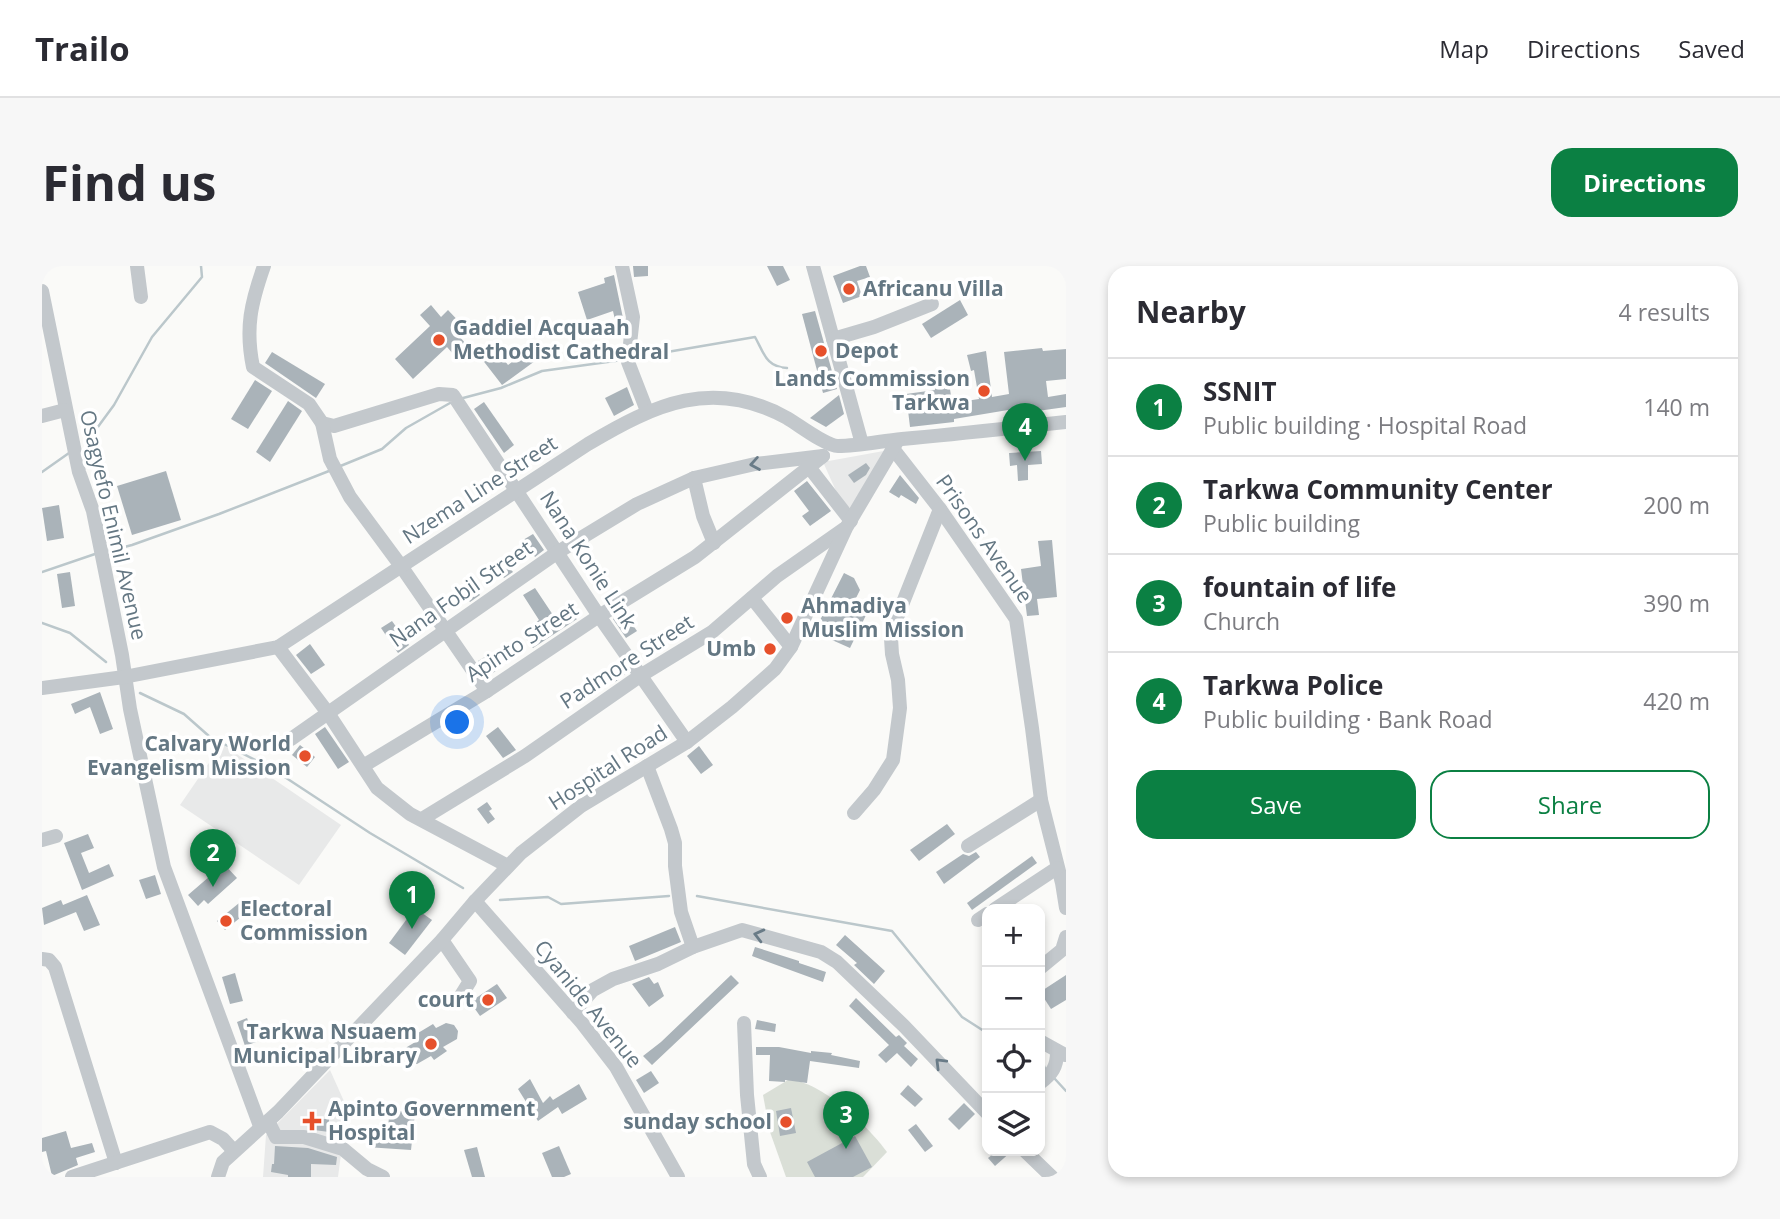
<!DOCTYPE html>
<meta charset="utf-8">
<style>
:root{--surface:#fff;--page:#f7f7f7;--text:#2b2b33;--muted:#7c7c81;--line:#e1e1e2;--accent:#0b8043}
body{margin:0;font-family:"Open Sans",sans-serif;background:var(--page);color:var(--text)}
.controls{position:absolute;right:21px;bottom:21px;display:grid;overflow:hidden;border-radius:14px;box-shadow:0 4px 10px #0003}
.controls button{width:63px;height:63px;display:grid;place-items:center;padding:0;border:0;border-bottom:2px solid var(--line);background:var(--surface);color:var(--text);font:35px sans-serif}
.you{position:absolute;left:416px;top:457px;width:24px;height:24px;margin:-18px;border:5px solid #fff;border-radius:50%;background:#1a73e8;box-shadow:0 0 0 10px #1a73e833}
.badge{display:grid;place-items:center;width:46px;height:46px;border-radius:50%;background:var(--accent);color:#fff;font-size:23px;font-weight:700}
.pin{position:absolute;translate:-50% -58px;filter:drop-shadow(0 2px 4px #0008)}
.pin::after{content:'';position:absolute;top:37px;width:24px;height:21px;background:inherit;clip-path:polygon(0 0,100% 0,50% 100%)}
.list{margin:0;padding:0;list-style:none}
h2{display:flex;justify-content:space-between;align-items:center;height:91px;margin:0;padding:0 28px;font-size:30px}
h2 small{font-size:23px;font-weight:400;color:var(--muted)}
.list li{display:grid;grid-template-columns:46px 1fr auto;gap:21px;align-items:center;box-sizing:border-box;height:98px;padding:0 28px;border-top:2px solid var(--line)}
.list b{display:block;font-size:26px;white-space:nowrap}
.list p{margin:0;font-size:23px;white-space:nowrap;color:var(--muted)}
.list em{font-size:23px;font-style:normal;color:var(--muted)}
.actions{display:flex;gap:14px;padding:21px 28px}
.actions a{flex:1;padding:16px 0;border:2px solid var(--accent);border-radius:21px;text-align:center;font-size:24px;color:var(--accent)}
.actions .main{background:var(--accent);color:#fff}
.icon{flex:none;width:38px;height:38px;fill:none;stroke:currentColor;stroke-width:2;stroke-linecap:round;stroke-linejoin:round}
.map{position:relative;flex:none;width:1024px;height:911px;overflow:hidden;border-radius:21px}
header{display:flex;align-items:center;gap:42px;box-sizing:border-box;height:98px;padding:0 35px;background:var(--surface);border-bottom:2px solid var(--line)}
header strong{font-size:33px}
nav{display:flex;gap:38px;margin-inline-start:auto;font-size:24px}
.intro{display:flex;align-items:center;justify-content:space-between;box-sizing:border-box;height:168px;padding:0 42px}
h1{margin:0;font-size:49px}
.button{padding:18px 32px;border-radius:21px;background:var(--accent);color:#fff;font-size:24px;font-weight:700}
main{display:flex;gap:42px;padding:0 42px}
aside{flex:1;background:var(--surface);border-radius:21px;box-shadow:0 4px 10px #0003}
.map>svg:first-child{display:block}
.built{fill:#e8e9e9}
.green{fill:#dadfd7}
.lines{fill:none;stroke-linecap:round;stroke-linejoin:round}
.stream{stroke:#bbc7cb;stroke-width:2.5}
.building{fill:#aab3b9}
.minor{stroke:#c3c8cc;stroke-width:14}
.oneway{stroke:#697b87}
.poi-dot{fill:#e6502b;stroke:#fff;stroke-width:2.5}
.labels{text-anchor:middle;stroke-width:7;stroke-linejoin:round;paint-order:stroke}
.poi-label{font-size:21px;font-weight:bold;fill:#647783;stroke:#fff;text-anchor:start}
.street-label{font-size:21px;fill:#647783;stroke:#fff}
</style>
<header>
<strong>Trailo</strong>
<nav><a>Map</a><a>Directions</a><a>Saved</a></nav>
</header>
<div class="intro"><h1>Find us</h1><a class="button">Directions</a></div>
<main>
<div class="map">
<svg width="1024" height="911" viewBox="0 0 1024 911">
<rect width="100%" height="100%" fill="#fafaf8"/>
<g class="built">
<path d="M847,184L811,244L799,236L781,196Z"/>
<path d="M180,478L299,559L257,619L138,539Z"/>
<path d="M288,804L305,842L296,911H221L224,869Z"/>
</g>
<path class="green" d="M746,814C777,813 827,861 845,886L821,911H744L728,866L721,829Z"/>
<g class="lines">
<g class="stream">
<path d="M590,92L713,71C722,87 724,101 745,102"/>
<path d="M421,132L459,122L500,105L580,94"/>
<path d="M47,173L72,139L110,71L160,11L159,0"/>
<path d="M296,201L340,183L364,162L408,137"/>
<path d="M0,206L27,187"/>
<path d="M63,286L90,279L177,248L287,205"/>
<path d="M0,306L53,288"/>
<path d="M0,357L28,367L64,396"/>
<path d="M98,427L142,448L168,471L229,502L328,567L421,622"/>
<path d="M655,630L850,665L920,751L945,767"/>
<path d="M458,634L506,631L519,638L627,630"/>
<path d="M998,788L1003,803"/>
<path d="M1013,813L1024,825"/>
</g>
</g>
<g class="building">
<path d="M591,0H606V10L592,11Z"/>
<path d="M725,0H741L748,14L735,20Z"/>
<path d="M818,0H824L828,11L815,15L820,30L801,37L791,10Z"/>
<path d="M572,9L581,52L573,54L571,45L545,54L536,26L563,17L562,12Z"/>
<path d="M918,34L926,49L889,72L880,58Z"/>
<path d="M389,39L399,51L406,44L424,63L417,70L424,78L412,89L405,81L371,113L353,93L388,60L378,49Z"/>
<path d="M773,45L795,123L781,127L760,48Z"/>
<path d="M450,78L466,99L485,85L493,95L460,119L436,88Z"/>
<path d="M1000,82L1001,85L1024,83V113L1004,115L1006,131L1024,128V141L966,149V144L912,153V156L868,161L864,128L893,124L892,118L902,117L903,123H908L910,137L937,133L932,104L929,105L925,89L944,85L950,131L967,128L962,86Z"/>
<path d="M230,86L283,118L274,132L223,97Z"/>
<path d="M213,114L230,125L206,163L189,153Z"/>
<path d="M585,121L592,139L572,150L563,132Z"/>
<path d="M797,129L802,148L784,161L768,152Z"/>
<path d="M246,135L260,145L228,196L214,186Z"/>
<path d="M442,136L472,179L462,187L432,143Z"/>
<path d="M999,185L1000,198L986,199V214L976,215L975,199L968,200L967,187Z"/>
<path d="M824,197L828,202L824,209L812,217L806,209Z"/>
<path d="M124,205L139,254L90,269L75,220Z"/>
<path d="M858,209L877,232L874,238L859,229L857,232L847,226Z"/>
<path d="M765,215L789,245L768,260L760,250L767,245L752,225Z"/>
<path d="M17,239L22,272L5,275L0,242Z"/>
<path d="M491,268L502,284L493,291L481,274Z"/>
<path d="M1010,274L1015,331L995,333L997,349L985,350L979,303L999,300L996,275Z"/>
<path d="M460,293L471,306L462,312L452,300Z"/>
<path d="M28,306L33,340L20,342L15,308Z"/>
<path d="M802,307L812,312L818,324L811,338L826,345L808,382L772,366Z"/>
<path d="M429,317L438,329L428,336L419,325Z"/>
<path d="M493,322L515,355L529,345L535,353L491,382L480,367L497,354L481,329Z"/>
<path d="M582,346L595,365L584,372L571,353Z"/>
<path d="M350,355L367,379L356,387L339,362Z"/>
<path d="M268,378L283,399L269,408L254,389Z"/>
<path d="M448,388L457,403L446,410L436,395Z"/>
<path d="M579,398L585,407L573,416L567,406Z"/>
<path d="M58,426L71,463L58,468L48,441L33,448L29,438Z"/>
<path d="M283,461L307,496L296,503L273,468Z"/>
<path d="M456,461L474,484L461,492L444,470Z"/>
<path d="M258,479L273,491L265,501L250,489Z"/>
<path d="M657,480L671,499L659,508L645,490Z"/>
<path d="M445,536L450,543L447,545L453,553L446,558L435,543Z"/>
<path d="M905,558L913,568L877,595L868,584Z"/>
<path d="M46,568L52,582L39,587L47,607L67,598L72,610L40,624L22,577Z"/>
<path d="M934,586L938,591L902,618L894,606L921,588L927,590Z"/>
<path d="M990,590L995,597L930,644L925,637Z"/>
<path d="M182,598L195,612L166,638L162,634L156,640L146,629Z"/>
<path d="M113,609L119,628L104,633L97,614Z"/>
<path d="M45,629L58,659L42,665L34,646L2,659L0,642L19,634L21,639Z"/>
<path d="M202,633L209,643L183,664L175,655Z"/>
<path d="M373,642L390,654L363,689L347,677Z"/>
<path d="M633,661L639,676L593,695L587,680Z"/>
<path d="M803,669L843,705L832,718L812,699L815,697L794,679Z"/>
<path d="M713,681L757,695V697L784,706L781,716L710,690Z"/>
<path d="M193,707L201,735L188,738L180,711Z"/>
<path d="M689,709L697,717L610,799L601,790L619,776Z"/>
<path d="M1024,709V734L1009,743L998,726Z"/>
<path d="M607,711L612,718L616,716L622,730L607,741L590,718Z"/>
<path d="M455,718L465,732L438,750L428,736Z"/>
<path d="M814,732L854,771L857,769L865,777L862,780L876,793L869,801L855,787L844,797L836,789L847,779L807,740Z"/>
<path d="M205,752L214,776L203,780L195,756Z"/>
<path d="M715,754L734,758L733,766L713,763Z"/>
<path d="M404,757L412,759L416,765L415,773L401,781L405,785L392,794L389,790L375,798L365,797L362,787L365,781L375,775L371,770L391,758L394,762Z"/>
<path d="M714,781H737L769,787V785L790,787L789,789L818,795L817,802L768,795L765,817L743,814V816L727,815L728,789H714Z"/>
<path d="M609,805L617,817L602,827L594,814Z"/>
<path d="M488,813L501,837L508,830L511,834L537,818L545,833L520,848L516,841L496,855L476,823Z"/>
<path d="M866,819L881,833L873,841L858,828Z"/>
<path d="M922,837L933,848L917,864L906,853Z"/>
<path d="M749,842L754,867L738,870L734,845Z"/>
<path d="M348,844L373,847L369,884L324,881L325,866L345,868Z"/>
<path d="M273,853H287V866L272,864Z"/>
<path d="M874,858L891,880L883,886L866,864Z"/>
<path d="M24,865L29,882L50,877L53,886L34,892L36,899L10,910L4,885L0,886V872Z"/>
<path d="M813,870L830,901L811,911H773L765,896Z"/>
<path d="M233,880L266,882L295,891L294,899L269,898V911H246V909L229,906L230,898H232Z"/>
<path d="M517,880L529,908L522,911H510L500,887Z"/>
<path d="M435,881L443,911H430L422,884Z"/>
<path d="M955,885H970L953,900L946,892Z"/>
</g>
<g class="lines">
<g class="minor">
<path d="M95,0L99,31"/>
<path d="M222,0C209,37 203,62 211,101L267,138L280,157L292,160L397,128L411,129L557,350L645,476"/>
<path d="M580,0L591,51L586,96L605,145"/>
<path d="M771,0L820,178"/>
<path d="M0,25L37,206L51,245L80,389L88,443L122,601L218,860"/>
<path d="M791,73L832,61L890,38"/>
<path d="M0,150L23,144"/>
<path d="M280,157L288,193L308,231L359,300L445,425"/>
<path d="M852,184L898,243L974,353L990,462L999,534L1020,617L1024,642"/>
<path d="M767,201L809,255"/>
<path d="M652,212L661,250L672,277"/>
<path d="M710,332L749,381"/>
<path d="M236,381L286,447L335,522L368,548L466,600"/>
<path d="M0,422L82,411L236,381L546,178C613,138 671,111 745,152C757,159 784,180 796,180C817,180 839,175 860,173C914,168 969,162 1024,156"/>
<path d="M249,473L516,286L595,238L652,212L713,198L781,190"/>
<path d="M321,500L445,425L557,350L653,291L781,190"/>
<path d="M605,500L629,563L633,577V600L639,646L651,681"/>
<path d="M812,547L832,524L851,494L858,442L856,414L850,388L849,372L854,354L898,243"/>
<path d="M380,553L483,490L598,410L670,366L735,310L802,263"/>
<path d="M0,574L14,570"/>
<path d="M926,580L999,534"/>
<path d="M433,635L540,757L574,801L636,911"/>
<path d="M953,643L1015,602"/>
<path d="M936,654L945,648"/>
<path d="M400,674L428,715L415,736"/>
<path d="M0,693L7,694L13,701L74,897"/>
<path d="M998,702L1020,684L1024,671"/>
<path d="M531,747L551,724L571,713L616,698L651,681L700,664L779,686L795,696L862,760L945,847"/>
<path d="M702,757L705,829L712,898L718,911"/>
<path d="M998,775L1023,789"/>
<path d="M998,817C1010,808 1015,801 1015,786"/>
<path d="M226,855L234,871H262L301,883L325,903L341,911"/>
<path d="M983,885L1010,911"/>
<path d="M30,911L168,866L181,873L192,885"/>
<path d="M176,911L181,896L236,846L400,674L433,635L479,587L539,540L645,476L690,441L733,403L749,381L804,262L856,174"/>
</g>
</g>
<defs><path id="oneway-chevron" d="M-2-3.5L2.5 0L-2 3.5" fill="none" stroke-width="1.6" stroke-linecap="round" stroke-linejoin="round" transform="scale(1.75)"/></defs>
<g class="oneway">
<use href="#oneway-chevron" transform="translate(713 198) rotate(170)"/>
<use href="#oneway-chevron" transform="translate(717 669) rotate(-166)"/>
<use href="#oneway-chevron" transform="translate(898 797) rotate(-135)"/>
</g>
<g class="poi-dot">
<circle cx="807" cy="23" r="7"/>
<circle cx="397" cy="74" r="7"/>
<circle cx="779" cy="85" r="7"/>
<circle cx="942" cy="125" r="7"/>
<circle cx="745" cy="352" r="7"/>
<circle cx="728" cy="383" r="7"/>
<circle cx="263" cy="490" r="7"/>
<circle cx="184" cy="655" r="7"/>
<circle cx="446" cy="734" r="7"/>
<circle cx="389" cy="778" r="7"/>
<path d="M266.5 844.5h7v7h7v7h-7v7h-7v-7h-7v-7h7z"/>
<circle cx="744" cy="856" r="7"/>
</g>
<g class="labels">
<g class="poi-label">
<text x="821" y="30">Africanu Villa</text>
<text x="411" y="69">Gaddiel Acquaah<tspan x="411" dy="24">Methodist Cathedral</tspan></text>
<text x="793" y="92">Depot</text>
<text x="928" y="120" text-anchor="end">Lands Commission<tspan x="928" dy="24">Tarkwa</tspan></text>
<text x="759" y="347">Ahmadiya<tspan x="759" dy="24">Muslim Mission</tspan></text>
<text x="714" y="390" text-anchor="end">Umb</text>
<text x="249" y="485" text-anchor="end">Calvary World<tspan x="249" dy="24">Evangelism Mission</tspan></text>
<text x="198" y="650">Electoral<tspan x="198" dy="24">Commission</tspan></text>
<text x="432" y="741" text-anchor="end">court</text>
<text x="375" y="773" text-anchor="end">Tarkwa Nsuaem<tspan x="375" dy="24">Municipal Library</tspan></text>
<text x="286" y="850">Apinto Government<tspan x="286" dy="24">Hospital</tspan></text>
<text x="730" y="863" text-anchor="end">sunday school</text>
</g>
<g class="street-label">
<text transform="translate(438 224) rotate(-33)" y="7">Nzema Line Street</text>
<text transform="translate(71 259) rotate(77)" y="7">Osagyefo Enimil Avenue</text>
<text transform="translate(942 273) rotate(55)" y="7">Prisons Avenue</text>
<text transform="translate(546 294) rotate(57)" y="7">Nana Konie Link</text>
<text transform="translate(419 328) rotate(-35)" y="7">Nana Fobil Street</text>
<text transform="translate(480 376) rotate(-33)" y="7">Apinto Street</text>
<text transform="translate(585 396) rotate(-33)" y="7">Padmore Street</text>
<text transform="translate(566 502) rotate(-33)" y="7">Hospital Road</text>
<text transform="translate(546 738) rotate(51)" y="7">Cyanide Avenue</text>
</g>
</g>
</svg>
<div class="controls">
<button>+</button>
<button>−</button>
<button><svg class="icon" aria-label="locate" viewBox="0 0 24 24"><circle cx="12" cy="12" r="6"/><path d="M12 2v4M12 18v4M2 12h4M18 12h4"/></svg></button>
<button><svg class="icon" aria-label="layers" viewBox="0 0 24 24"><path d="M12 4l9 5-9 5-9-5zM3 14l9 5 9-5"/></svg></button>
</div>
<div class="you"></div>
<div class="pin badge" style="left:370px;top:663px">1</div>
<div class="pin badge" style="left:171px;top:621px">2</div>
<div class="pin badge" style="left:804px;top:883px">3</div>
<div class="pin badge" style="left:983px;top:195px">4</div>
</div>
<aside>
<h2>Nearby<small>4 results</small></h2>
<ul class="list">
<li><span class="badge">1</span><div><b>SSNIT</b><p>Public building · Hospital Road</p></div><em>140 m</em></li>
<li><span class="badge">2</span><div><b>Tarkwa Community Center</b><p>Public building</p></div><em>200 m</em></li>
<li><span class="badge">3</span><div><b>fountain of life</b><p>Church</p></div><em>390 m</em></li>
<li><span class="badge">4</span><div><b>Tarkwa Police</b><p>Public building · Bank Road</p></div><em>420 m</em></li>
</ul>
<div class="actions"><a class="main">Save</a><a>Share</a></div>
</aside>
</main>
